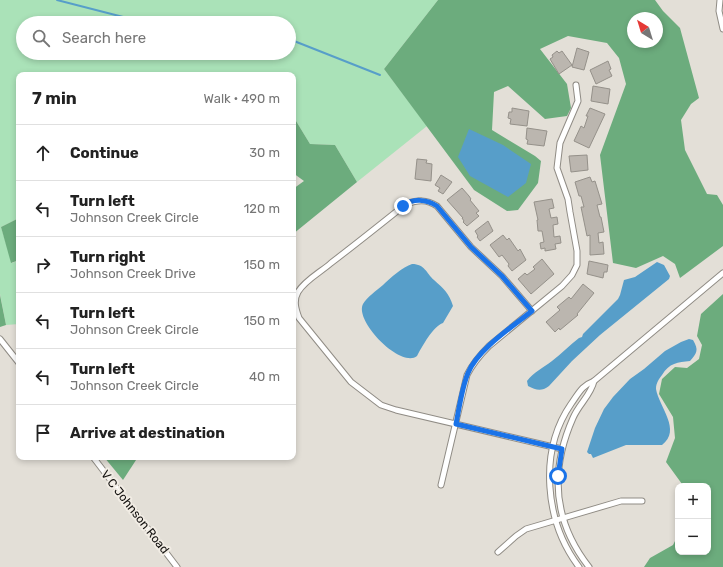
<!DOCTYPE html>
<meta charset="utf-8">
<style>
:root{--surface:#fff;--page:#f2f2f2;--text:#222;--muted:#767676;--line:#e0e0e0}
body{margin:0;font-family:Rubik,sans-serif;background:var(--page);color:var(--text)}
.controls{position:absolute;right:12px;bottom:12px;display:grid;overflow:hidden;border-radius:8px;box-shadow:0 2px 6px #0003}
.controls button{width:36px;height:36px;display:grid;place-items:center;padding:0;border:0;border-bottom:1px solid var(--line);background:var(--surface);color:var(--text);font:20px sans-serif}
.compass{position:absolute;left:627px;top:12px;width:36px;height:36px;border-radius:50%;background:var(--surface);box-shadow:0 2px 6px #0003;rotate:322deg}
.stop{position:absolute;width:12px;height:12px;margin:-9px;border:3px solid #1a73e8;border-radius:50%;background:#fff}
.stop.end{background:#1a73e8;border-color:#fff;box-shadow:0 1px 4px #0008}
.list{margin:0;padding:0;list-style:none}
h2{display:flex;justify-content:space-between;align-items:center;height:52px;margin:0;padding:0 16px;font-size:17px}
h2 small{font-size:13px;font-weight:400;color:var(--muted)}
.list li{display:grid;grid-template-columns:26px 1fr auto;gap:12px;align-items:center;box-sizing:border-box;height:56px;padding:0 16px;border-top:1px solid var(--line)}
.list b{display:block;font-size:15px;white-space:nowrap}
.list p{margin:0;font-size:13px;white-space:nowrap;color:var(--muted)}
.list em{font-size:13px;font-style:normal;color:var(--muted)}
.icon{flex:none;width:22px;height:22px;fill:none;stroke:currentColor;stroke-width:2;stroke-linecap:round;stroke-linejoin:round}
.map{position:relative;flex:none;width:723px;height:567px;overflow:hidden}
.search{position:absolute;background:var(--surface);box-shadow:0 2px 6px #0003;left:16px;top:16px;width:280px;height:44px;display:flex;align-items:center;gap:10px;box-sizing:border-box;padding:0 14px;border-radius:22px;color:var(--muted);font-size:15px}
.panel{position:absolute;background:var(--surface);box-shadow:0 2px 6px #0003;left:16px;top:72px;width:280px;height:388px;border-radius:8px}
.map>svg:first-child{display:block}
.green{fill:#aae2b8;fill-rule:evenodd}
.forest{fill:#6cac7d;fill-rule:evenodd}
.water{fill:#579ec9}
.lines{fill:none;stroke-linecap:round;stroke-linejoin:round}
.stream{stroke:#579ec9;stroke-width:2}
.building{fill:#bbb6af;stroke:#95918a}
.street-casing{stroke:#908c85;stroke-width:7}
.street{stroke:#fff;stroke-width:5}
.route{stroke:#1a73e8;stroke-width:5}
.labels{text-anchor:middle;stroke-width:4;stroke-linejoin:round;paint-order:stroke}
.street-label{font-size:12px;fill:#110f0d;stroke:#f1ece4}
</style>
<div class="map">
<svg width="723" height="567" viewBox="0 0 723 567">
<rect width="100%" height="100%" fill="#e3dfd7"/>
<path class="green" d="M0,0H438L384,69L427,126L357,182L335,145L310,144L296,121H293V75H19V218L1,227L12,263L19,260V285L16,294L19,300V324L6,325L0,294ZM23,23H289V53H23Z"/>
<g class="forest">
<path d="M438,0H655L663,11L680,28L699,98L691,104L681,120L685,150L707,194L717,195L723,205V246L680,278L675,264L663,256L636,268L613,263L600,155L626,84L619,58L607,43L568,36L540,49L567,84L571,108L567,116L545,119L508,86L494,92L492,130L535,156L541,161L538,183L518,210L507,211L474,190L384,69ZM633,18H657V42H633Z"/>
<path d="M293,121H296L310,144L335,145L357,182L293,234V189L304,181L293,173Z"/>
<path d="M19,218V260L11,263L1,227Z"/>
<path d="M723,294V567H644L650,558L673,545L678,535V552H708V486H682V484L666,462L675,438L673,417L659,394L662,379L675,367L687,368L699,359L702,345L697,336L701,314Z"/>
<path d="M0,295L6,325L0,327Z"/>
<path d="M104,457H138L123,480Z"/>
</g>
<g class="water">
<path d="M469,129L503,145L531,164L526,183L508,197L470,176L458,157Z"/>
<path d="M657,262L664,265L670,276L669,279L600,335L572,361L549,386C541,392 536,390 528,386L527,381C534,372 543,368 552,361C561,354 570,345 579,338L582,337L583,334L618,299L620,295L624,280L635,277Z"/>
<path d="M412,264C425,264 426,273 434,280C444,289 449,293 453,306L443,323C433,326 422,347 417,356C401,369 354,321 363,304C367,297 376,291 383,285C390,278 403,267 412,264Z"/>
<path d="M689,339L693,340C699,350 697,353 690,361C678,362 669,363 662,375C659,379 656,383 656,389C659,407 682,430 662,445H626L593,458L591,454H589L587,452L595,428L604,409L613,397L630,379L644,369L665,351L681,342Z"/>
</g>
<g class="lines">
<g class="stream">
<path d="M57,0L131,19L155,23"/>
<path d="M190,23L242,21L248,23"/>
<path d="M289,39L380,75"/>
</g>
</g>
<g class="building">
<path d="M577,48L589,52L584,70L572,67Z"/>
<path d="M557,51L559,53L562,51L572,65L559,74L550,59L553,57L552,55Z"/>
<path d="M608,61L611,69L609,70L612,76L596,84L590,70Z"/>
<path d="M593,86L610,89L608,104L591,101Z"/>
<path d="M512,108L529,111L527,126L510,124L511,119L508,118L509,112H512Z"/>
<path d="M590,108L605,114L589,148L574,141L581,126L584,128L588,116H586Z"/>
<path d="M527,128L547,131L544,146L527,144L528,140L526,139Z"/>
<path d="M587,155L588,170L571,172L569,156Z"/>
<path d="M417,159L427,160L426,163L432,164L431,181L415,179Z"/>
<path d="M441,175L452,182L443,194L438,191L440,188L435,185Z"/>
<path d="M590,177L592,182L595,181L602,204L597,205L600,217H601L604,232L598,233L599,243L603,242L604,254L590,255V235L587,236L581,207H584L581,196H579L575,182Z"/>
<path d="M462,188L469,196L471,199L470,200L479,211L476,213L479,216L467,226L463,222L464,221L462,218H463L447,200Z"/>
<path d="M552,199L554,208L549,209L551,218L557,217L558,224L553,225L554,237L560,236L561,243L555,244L556,249L545,251V248L541,249L540,243L544,242L542,231H538L537,220H538L534,202Z"/>
<path d="M488,221L493,231L480,241L477,237L478,236L475,231Z"/>
<path d="M503,235L507,240L509,238L518,251L520,249L526,260L512,271L508,266L509,264L502,255L499,257L490,245Z"/>
<path d="M542,259L554,274L531,294L518,279L525,273L527,275L535,269L533,267Z"/>
<path d="M589,261L608,265L607,272H604L603,278L587,274Z"/>
<path d="M583,284L594,293L577,314L578,315L560,330L559,328L555,332L546,322L560,310L557,307L569,297L571,299Z"/>
</g>
<g class="lines">
<g class="street-casing">
<g id="street">
<path d="M720,0L719,11L723,29"/>
<path d="M532,311L502,276L471,247L437,206C426,199 418,200 406,204C381,224 356,244 331,263C321,272 305,280 298,292C293,301 296,310 299,318L351,382L381,405L396,410L562,449"/>
<path d="M0,339L19,363"/>
<path d="M93,457L177,567"/>
<path d="M441,485L467,375C473,363 480,355 489,346L562,286L572,275L577,265V251L570,212L568,199L557,168L560,143L578,101L576,85"/>
<path d="M498,552L516,536L526,529L621,501H642"/>
<path d="M579,567C545,522 538,452 571,404C579,393 581,386 594,381L723,273"/>
<path d="M589,567C553,521 550,470 573,418C579,404 591,395 594,381"/>
</g>
</g>
<use href="#street" class="street"/>
</g>
<g class="lines">
<path class="route" d="M403,206C413,198 426,199 437,206L471,247L502,276L532,311C512,327 478,349 468,373C462,387 459,409 456,424L562,449L558,476"/>
</g>
<g class="labels">
<g class="street-label">
<text transform="translate(135 512) rotate(52)" y="4">V C Johnson Road</text>
</g>
</g>
</svg>
<div class="controls">
<button>+</button>
<button>−</button>
</div>
<svg class="compass" viewBox="-18 -18 36 36"><path d="M0-13l5 13h-10z" fill="#e53935"/><path d="M0 13l5-13h-10z" fill="#767676"/></svg>
<div class="stop" style="left:558px;top:476px"></div>
<div class="stop end" style="left:403px;top:206px"></div>
<div class="search"><svg class="icon" aria-label="search" viewBox="0 0 24 24"><circle cx="10" cy="10" r="6"/><path d="M15 15l6 6"/></svg>Search here</div>
<section class="panel">
<h2>7 min<small>Walk · 490 m</small></h2>
<ul class="list">
<li><svg class="icon" aria-label="ahead" viewBox="0 0 24 24"><path d="M12 20V5M6 11l6-6 6 6"/></svg><div><b>Continue</b></div><em>30 m</em></li>
<li><svg class="icon" aria-label="left" viewBox="0 0 24 24"><path d="M17 20v-9H6M10 6l-5 5 5 5"/></svg><div><b>Turn left</b><p>Johnson Creek Circle</p></div><em>120 m</em></li>
<li><svg class="icon" aria-label="right" viewBox="0 0 24 24"><path d="M7 20v-9h11M14 6l5 5-5 5"/></svg><div><b>Turn right</b><p>Johnson Creek Drive</p></div><em>150 m</em></li>
<li><svg class="icon" aria-label="left" viewBox="0 0 24 24"><path d="M17 20v-9H6M10 6l-5 5 5 5"/></svg><div><b>Turn left</b><p>Johnson Creek Circle</p></div><em>150 m</em></li>
<li><svg class="icon" aria-label="left" viewBox="0 0 24 24"><path d="M17 20v-9H6M10 6l-5 5 5 5"/></svg><div><b>Turn left</b><p>Johnson Creek Circle</p></div><em>40 m</em></li>
<li><svg class="icon" aria-label="arrive" viewBox="0 0 24 24"><path d="M6 21V4h12l-3 4 3 4H6"/></svg><div><b>Arrive at destination</b></div></li>
</ul>
</section>
</div>
